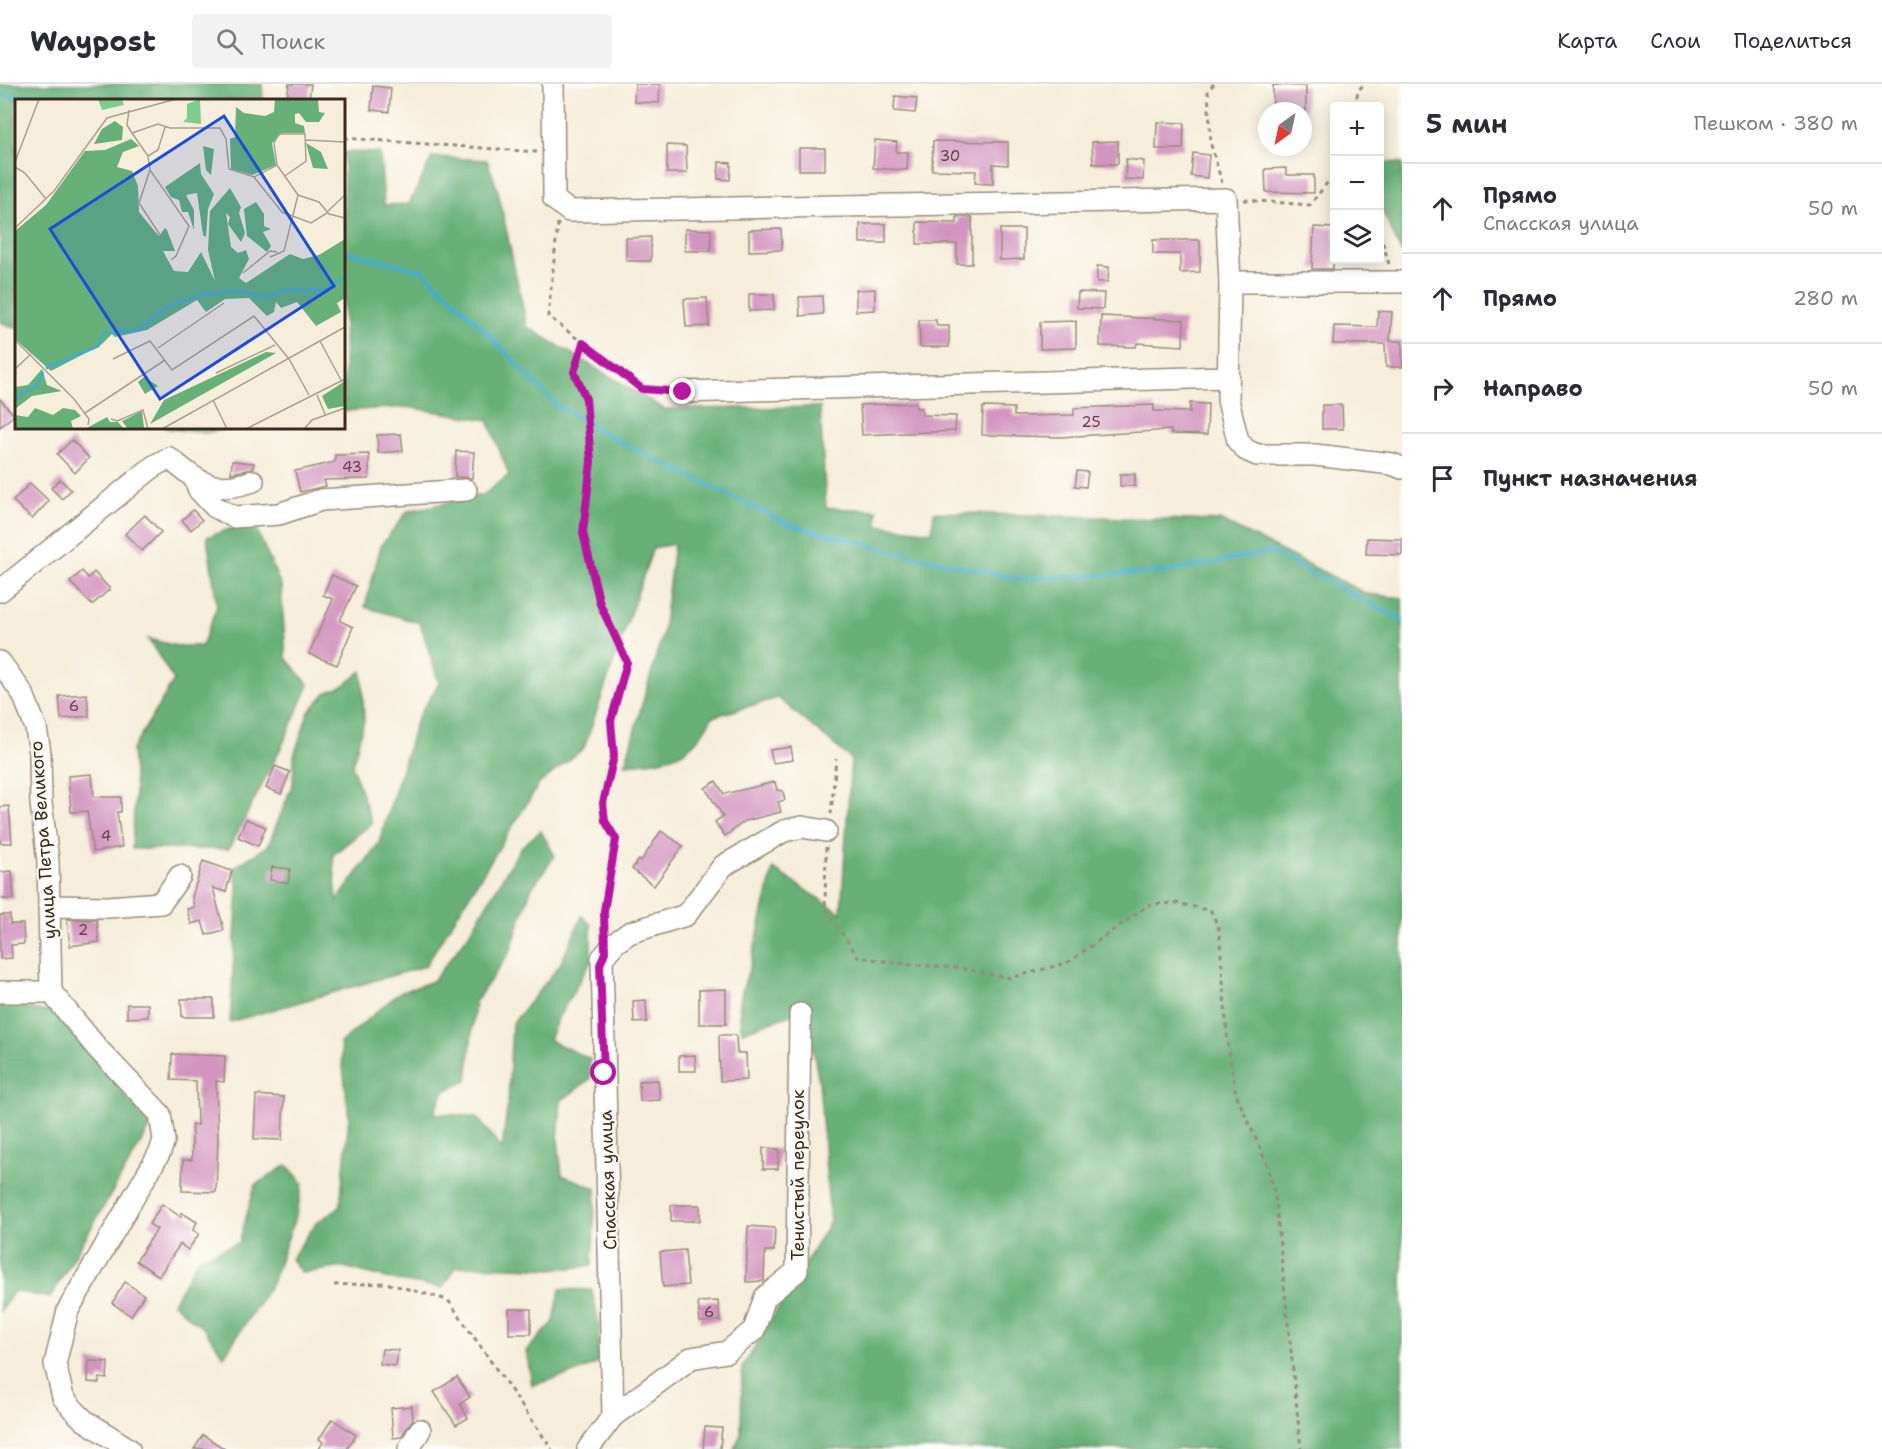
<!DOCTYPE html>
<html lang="ru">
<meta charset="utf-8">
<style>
:root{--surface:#fff;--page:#f2f2f3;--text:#2b2b33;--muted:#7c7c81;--line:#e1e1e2}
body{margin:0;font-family:"Shantell Sans",sans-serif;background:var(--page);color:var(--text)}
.controls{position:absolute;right:18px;top:18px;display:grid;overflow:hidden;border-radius:6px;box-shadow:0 3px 15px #0003}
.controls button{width:54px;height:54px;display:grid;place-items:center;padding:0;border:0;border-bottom:2px solid var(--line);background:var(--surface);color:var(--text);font:30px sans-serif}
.compass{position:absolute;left:1258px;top:18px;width:54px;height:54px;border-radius:50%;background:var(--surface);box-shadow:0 3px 15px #0003;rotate:213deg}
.stop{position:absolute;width:18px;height:18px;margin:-14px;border:4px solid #b5179e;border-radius:50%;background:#fff}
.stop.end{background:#b5179e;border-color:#fff;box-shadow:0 2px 6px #0008}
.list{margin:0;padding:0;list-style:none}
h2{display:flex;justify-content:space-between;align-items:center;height:78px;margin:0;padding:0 24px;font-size:26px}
h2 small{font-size:20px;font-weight:400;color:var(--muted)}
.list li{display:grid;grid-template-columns:39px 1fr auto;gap:18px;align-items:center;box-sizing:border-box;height:90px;padding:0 24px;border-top:2px solid var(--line)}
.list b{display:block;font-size:22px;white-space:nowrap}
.list p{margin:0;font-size:20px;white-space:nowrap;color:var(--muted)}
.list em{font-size:20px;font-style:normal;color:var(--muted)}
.icon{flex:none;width:33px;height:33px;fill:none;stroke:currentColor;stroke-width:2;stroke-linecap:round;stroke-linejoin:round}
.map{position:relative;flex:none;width:1402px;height:1365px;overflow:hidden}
header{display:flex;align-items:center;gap:36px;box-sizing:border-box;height:84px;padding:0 30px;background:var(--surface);border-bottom:2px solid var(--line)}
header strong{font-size:28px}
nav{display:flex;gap:33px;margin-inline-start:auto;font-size:21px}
.search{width:420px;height:54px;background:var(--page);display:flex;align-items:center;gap:15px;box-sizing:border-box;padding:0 21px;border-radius:6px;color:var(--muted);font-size:22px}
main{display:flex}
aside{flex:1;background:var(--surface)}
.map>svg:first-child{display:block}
.forest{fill:#67b078;stroke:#516d4b;stroke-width:1.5}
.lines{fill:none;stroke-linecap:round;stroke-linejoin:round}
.stream{stroke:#47acc6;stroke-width:4.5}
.building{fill:#d395c0}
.minor-casing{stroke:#988c7c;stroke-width:24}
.path{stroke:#988c7c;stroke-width:3;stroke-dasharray:4.5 4.5;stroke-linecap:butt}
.minor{stroke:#fff;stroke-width:21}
.route{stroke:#b5179e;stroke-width:8}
.labels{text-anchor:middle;stroke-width:4.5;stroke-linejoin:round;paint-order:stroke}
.number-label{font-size:15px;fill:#614546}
.street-label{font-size:18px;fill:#3b2a1e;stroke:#fdfcf7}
.inset-river{fill:none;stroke:#47acc6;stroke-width:3}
.inset-road{fill:none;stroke:#ab9f8f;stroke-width:1.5}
.view{fill:#1d4ed8;fill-opacity:0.15;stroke:#1d4ed8;stroke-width:3}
.inset-edge{fill:none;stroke:#3b2a1e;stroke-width:3}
</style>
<header>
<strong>Waypost</strong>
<div class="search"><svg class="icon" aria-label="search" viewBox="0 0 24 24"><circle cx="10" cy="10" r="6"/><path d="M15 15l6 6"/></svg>Поиск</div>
<nav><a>Карта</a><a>Слои</a><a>Поделиться</a></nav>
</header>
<main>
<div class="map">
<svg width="1402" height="1365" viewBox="0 0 1402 1365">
<rect width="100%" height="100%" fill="#fdfcf7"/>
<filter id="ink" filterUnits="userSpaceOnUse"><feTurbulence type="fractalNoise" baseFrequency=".0167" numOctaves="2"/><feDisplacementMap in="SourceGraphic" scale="12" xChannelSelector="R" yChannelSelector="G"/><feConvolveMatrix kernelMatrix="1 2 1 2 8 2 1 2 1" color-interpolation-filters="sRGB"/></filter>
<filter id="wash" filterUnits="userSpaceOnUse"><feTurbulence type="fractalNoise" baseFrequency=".008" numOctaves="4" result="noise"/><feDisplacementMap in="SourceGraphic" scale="24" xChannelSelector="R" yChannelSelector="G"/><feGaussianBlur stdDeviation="1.35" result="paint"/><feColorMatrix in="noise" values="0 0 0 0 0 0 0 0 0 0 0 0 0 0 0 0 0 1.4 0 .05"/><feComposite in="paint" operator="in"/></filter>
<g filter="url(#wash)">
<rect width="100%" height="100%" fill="#f6edda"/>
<g class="forest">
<path d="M0,0H262L263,16H16V244L0,238Z"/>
<path d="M344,68L380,69L384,121L409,120L432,73L487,76L498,107L527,243L664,325L820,323L826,424L877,426V441L932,448L934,428L1222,437L1367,510L1402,514V1365H734L741,1350L742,1284L830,1138L819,997L805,926L742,948C735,908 745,906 753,871C760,842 766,814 773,785L841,829L851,675L778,614L712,633C690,676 669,676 625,680L663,548L674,460L653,464L584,664L539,700L425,882L230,938L238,803L233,784L268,762L293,699L294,672L308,629L326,609L343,602L362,587L364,637L352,682L372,739L333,771L337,817L379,759L417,635L439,599L420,539L365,523L381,461L408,427L483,411L509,391L488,336L407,323L344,327Z"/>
<path d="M1380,78L1402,79V170L1380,122Z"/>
<path d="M164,344H237L204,349Z"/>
<path d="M253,437L281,502L286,574L309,601L283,660L229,765H132L135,707L132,666L174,596L148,555L177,562H202L217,522L207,453Z"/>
<path d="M541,747L555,772L531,805L510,868L475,918L467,997L444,1007L434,1029L477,1033L502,1065L508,1017L512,940L560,881L582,832L591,841V877L558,934L549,956L590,975V995L561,1017L558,1056L562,1091L596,1104L592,1181C548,1190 501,1179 456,1183L443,1204L398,1197L344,1183L302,1189L291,1175L316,1139L340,1123L349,1033L340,959L399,909L433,897L468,852L521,763Z"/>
<path d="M0,919L55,929L151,1042L50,1214L14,1207L0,1227Z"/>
<path d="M287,1081L303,1099L297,1128L272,1199L224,1272L205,1246L173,1219L198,1174L239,1159L255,1101Z"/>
<path d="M560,1205L592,1206L599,1240L598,1279L575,1289L532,1301L526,1267L554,1238Z"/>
</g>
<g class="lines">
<g class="stream">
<path d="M0,11L80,14L84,16"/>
<path d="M344,167L423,187L474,235L557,322L624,360L788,440L901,469L1020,495L1166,488L1271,468L1402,536"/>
</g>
</g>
<g id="blocks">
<g class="building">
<path d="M289,0H311L309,16H287Z"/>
<path d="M635,0H660L659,19L634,18Z"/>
<path d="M1273,1L1306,2V27H1273Z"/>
<path d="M373,2L391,4L389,28L371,26Z"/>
<path d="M895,12L917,14L915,29L894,27Z"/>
<path d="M1157,38L1184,39L1183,65H1156Z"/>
<path d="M875,56L897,58L896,68H908L907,86L873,84Z"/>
<path d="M933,57L1008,58V81L993,80V100L975,99L976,87L932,86Z"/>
<path d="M1118,57V80H1093L1092,58Z"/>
<path d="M667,61L686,62L687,89H667Z"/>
<rect x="799" y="64" width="26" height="22"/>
<path d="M1193,69L1209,71L1207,94L1191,92Z"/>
<path d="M1126,75L1144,77L1143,96L1125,95Z"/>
<path d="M719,78L731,79L730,96L718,95Z"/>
<path d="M1286,84V91H1314V109L1266,108L1265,85Z"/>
<path d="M957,133H972V180H957V160H917V138L957,139Z"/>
<rect x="860" y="140" width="26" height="19"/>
<path d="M1314,143L1335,144L1333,185H1312Z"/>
<path d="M685,145L711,146V167H685Z"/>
<path d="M781,145L782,166L749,167V146Z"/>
<path d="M1000,145H1024V175L1000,176Z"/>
<path d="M651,153V177H626V154Z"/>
<path d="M1153,156H1200V188L1180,189V170H1153Z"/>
<path d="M1097,182L1109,183L1108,198H1097Z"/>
<path d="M875,205V226L856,227V206Z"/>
<path d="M1078,208L1104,209L1103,225L1077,224Z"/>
<path d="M749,210H774V226L749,227Z"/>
<path d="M822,212L823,230L800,232L799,213Z"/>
<path d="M707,214L709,242L686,243L684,215Z"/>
<path d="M1378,227L1392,228L1390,257H1402V283H1386L1385,260H1333L1334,242L1377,243Z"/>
<path d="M1101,232L1184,236L1183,262L1137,259L1136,263L1100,262Z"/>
<path d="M919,236H936L937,242H949V263H920Z"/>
<path d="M1076,237V264L1040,265V238Z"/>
<path d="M0,315L14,331L0,343Z"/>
<path d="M916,319V324H922V331L956,332L955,347L862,351L860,321Z"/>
<path d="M1190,319L1208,320L1207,351L1171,350V346L1060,353L982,351L983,323L1014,324V332L1074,331V324L1154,321V327L1190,328Z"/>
<path d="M1322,321H1342L1343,345H1322Z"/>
<path d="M401,350L403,367L378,369L377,351Z"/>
<path d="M72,356L89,374L75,389L57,370Z"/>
<path d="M456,367L474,368L472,394L455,393Z"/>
<path d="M369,370V395L324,396L326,402L300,408L295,387L335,378V371Z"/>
<path d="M232,377L254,379L253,385L231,389Z"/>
<path d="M1077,387L1088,388L1086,403L1075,402Z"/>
<rect x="1120" y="390" width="15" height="12"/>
<path d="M60,395L71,406L62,415L51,404Z"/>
<path d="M30,399L49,417L32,435L13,417Z"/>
<path d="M193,426L202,436L191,446L182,436Z"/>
<path d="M145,431L161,448L142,467L125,450Z"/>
<path d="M1367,454L1402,455V471L1366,470Z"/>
<path d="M82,487L88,494L94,488L110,505L92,521L70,498Z"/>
<path d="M332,491L356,502L340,537L353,543L337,581L309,570L333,515L323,511Z"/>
<path d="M87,610L89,632L61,635L59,612Z"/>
<path d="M791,663L793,676L773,679L770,666Z"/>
<path d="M275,682L290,688L281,710L266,704Z"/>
<path d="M92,690L94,713H121V728H117L122,763L93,768L87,727L71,728L68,692Z"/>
<path d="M716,697L724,710L775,698L777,706L783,707L785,716L778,718L781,728L745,737L725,752L715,738L723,732L705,704Z"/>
<path d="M9,722L12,759H0V723Z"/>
<path d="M246,735L266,743L258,762L238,753Z"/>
<path d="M661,747L683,762L654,802L632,785L639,776L641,777Z"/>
<path d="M203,777L232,787L226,808L213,804L224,846L206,851L202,837L191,840L187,825L194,823L192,813Z"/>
<path d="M272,783L290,785L288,799L270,796Z"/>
<path d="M12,787L14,815H0V788Z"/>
<path d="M0,831H10V840H23L24,860L11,861L12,874L0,875Z"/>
<path d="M67,835L97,836L99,858L70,862Z"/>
<path d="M726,905V940H699V906Z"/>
<path d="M181,915H214V933H182Z"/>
<path d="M646,916L647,938L634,939L633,917Z"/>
<path d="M127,920H148V933L127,934Z"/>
<path d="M719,951H736L737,969H746L747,996L720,997Z"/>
<path d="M172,970L225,972L224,998L216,997L218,1056L216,1108L182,1107L183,1076H192V1041H197L196,997L171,996Z"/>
<path d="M695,971L696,987H679V972Z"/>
<path d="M658,996L660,1016L640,1017L639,997Z"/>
<path d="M256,1011L284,1013L282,1056L254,1055Z"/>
<path d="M763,1064L779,1065L778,1085H763Z"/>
<path d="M162,1120L181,1133V1128L197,1138L193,1146L199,1150L188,1166L180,1160L159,1192L136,1177L157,1145L149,1140Z"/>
<rect x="671" y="1121" width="29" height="16"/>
<path d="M748,1142L775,1144L774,1167H765L764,1197L746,1198Z"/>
<path d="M685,1166L688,1201L663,1203L660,1168Z"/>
<path d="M125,1198L144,1211L131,1232L112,1219Z"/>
<path d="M718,1217L720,1237L700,1238L698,1218Z"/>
<rect x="509" y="1225" width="22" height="25"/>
<path d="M382,1265L398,1266L396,1282L380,1280Z"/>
<path d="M89,1277L108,1278L107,1295L99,1294V1299L88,1298Z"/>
<path d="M457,1293L470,1313L460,1320L468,1334L456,1341L434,1308Z"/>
<path d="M412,1322L413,1335L401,1353L393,1354L391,1324Z"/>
<path d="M332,1335L356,1351L347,1365H319L323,1358L319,1355Z"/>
<path d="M705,1343L722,1344L720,1365H703Z"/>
<path d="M203,1351L225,1365H194Z"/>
</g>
</g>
</g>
<g filter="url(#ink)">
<use href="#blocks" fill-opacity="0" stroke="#988c7c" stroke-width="1.5"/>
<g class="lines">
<g class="minor-casing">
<g id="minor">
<path d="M553,0L554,115L569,127L1226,115L1230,198L1228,316L1238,357L1246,366L1257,371H1315L1392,380L1402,384"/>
<path d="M1230,198H1402"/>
<path d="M683,308L1228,293"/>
<path d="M195,396L199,406L215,423L234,433L279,430L321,416L466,406"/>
<path d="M0,507L154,382L169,374C200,399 212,411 253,397"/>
<path d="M0,578L23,610L36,644L40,669L41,719L48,777L51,908"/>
<path d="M49,822L108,823L161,819L180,792"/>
<path d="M0,908H51L98,965L160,1030L164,1056L160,1068L68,1226L55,1280L63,1313L72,1324L84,1336L129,1365"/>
<path d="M613,1332L691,1274L727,1268L754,1246L765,1213L797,1187L800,930"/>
<path d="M409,1365L420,1346"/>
<path d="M588,1365L613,1332L602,874L615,859L629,849L686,831L723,782L784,747L802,743L826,747"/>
</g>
</g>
<g class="path">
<path d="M1214,0L1208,6L1211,61L1222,99"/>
<path d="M1355,22L1358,6L1365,0"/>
<path d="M344,54L537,68"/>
<path d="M1244,116L1310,121L1334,90"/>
<path d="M558,139L548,232L642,305L666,307"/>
<path d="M1380,150L1389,180"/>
<path d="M583,259L574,288L586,315L591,377L583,449L600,521L627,578L611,637L614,672L603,719L605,737L616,755L604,827V846"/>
<path d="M831,730L836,675"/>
<path d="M826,763L825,824L858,873L905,880L959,884L1010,894L1067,879L1150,820L1177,819L1211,827L1219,845L1228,962L1236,1010L1267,1080L1275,1112L1301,1365"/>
<path d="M334,1201L386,1199L448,1216L552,1365"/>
</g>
<use href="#minor" class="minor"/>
</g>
</g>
<g class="lines" filter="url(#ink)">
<path class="route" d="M604,989L600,881L605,868L604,827L616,755L605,737L603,719L614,672L611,637L627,578L600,520L583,449L591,377L586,315L574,288L583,259L642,305L683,308"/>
</g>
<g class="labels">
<g class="number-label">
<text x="950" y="77">30</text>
<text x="1091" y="343">25</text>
<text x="352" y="388">43</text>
<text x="74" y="627">6</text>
<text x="106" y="757">4</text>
<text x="83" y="851">2</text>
<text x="709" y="1233">6</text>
</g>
<g class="street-label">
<text transform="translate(43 756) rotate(-94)" y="6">улица Петра Великого</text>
<text transform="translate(798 1091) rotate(-90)" y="6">Тенистый переулок</text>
<text transform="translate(608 1096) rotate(-92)" y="6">Спасская улица</text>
</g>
</g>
<g transform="translate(15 15)">
<rect width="330" height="330" fill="#f6edda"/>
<path d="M83,0H107L109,6L87,11ZM185,0L186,25L168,23L172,19V5Z" fill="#7fcd8c"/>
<path d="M260,0H303L304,13L310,14L304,23H291L284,14L280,15V24L289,27L290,34H267L257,44L261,66L237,76L216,70L215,40L220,38L221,8L229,14L250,17L259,13ZM100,22L108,28L107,41L79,45L87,30ZM116,40L124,47L108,53L102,68L117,72L123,87L124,113L137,129L144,137L150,129L152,131L160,152H148L159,172L173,173L186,153L200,182L193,151L195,112L215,89L226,108L224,114L230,134L226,143L213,125L215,118L211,114L216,148L223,154L231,151L234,160L224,179L231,184L275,155L288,160L304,156L330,140V199L322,204L326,213L301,227L282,203L266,209L261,203L259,213L252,217L234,199L210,200L191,213L182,201L132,231L100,238L97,235L86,246L36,272L0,240V132L31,106L70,52L90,51ZM291,44L306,53L313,70L298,69ZM188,47L199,50L196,76L191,71ZM185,64L186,75L199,95L193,110L191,138L188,136L182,94L171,96L179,111V131L173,113H167L164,101L156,98L150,88ZM241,103L249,115V127L256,130L248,133L256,147L252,153L232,137L229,110ZM251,253L261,254L135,325L149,301ZM27,270L32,286L47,292L17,297L0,310V288L13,286ZM129,278L143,287L130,295L123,283ZM330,282V307L313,310L307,297ZM20,309L38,316L48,309L60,311L66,317L56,322L58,330H0V316L13,318ZM127,312L129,329L113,330L107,322ZM92,318L95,323H103L109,330H70Z" fill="#67b078"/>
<path class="inset-river" d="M31,269L83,247L89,234L123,231L152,208L185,196L224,192L251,198L269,191L308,192L330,178M0,298L22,287L28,273"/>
<path class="inset-road" d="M114,11L112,26L117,34L143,25L155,29H205L211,40L214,70L239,78L262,66L259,44L264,35H290L291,62L270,77M117,34L133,57L135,71L174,127L161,157L156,161M291,41L330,43M133,57L143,51L150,28M0,63L24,0M262,66L283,96L304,103L314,115L330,119M0,68L10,74L31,100M135,71L124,104L145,136M239,78L267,113L296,124L312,114M313,112L330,96M0,129L39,92L92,19L161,0M255,158L269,152L283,96M228,174L255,152L262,153M0,241L59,300L74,320L73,326M305,242L327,283M143,249L209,204M98,260L135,242L157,271L239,217L274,260L294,296M0,270L16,255M201,274L260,246M302,296L310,315M198,301L212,330M70,314L150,261M96,320L102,322L128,311L133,330M147,330L330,228M231,330L330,280M289,330L297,321L330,309"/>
<path class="view" d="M209,17L319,187L145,300L35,130Z"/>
<rect width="330" height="330" class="inset-edge"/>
</g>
</svg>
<div class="controls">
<button>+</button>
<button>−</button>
<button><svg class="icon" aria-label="layers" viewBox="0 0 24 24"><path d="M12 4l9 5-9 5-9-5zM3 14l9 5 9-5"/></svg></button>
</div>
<svg class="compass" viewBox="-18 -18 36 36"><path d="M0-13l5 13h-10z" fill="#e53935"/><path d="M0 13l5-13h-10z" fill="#7c7c81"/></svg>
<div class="stop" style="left:604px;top:989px"></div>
<div class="stop end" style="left:683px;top:308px"></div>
</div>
<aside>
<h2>5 мин<small>Пешком · 380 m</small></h2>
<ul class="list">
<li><svg class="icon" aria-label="ahead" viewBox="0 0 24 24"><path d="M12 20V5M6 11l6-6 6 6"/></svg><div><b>Прямо</b><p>Спасская улица</p></div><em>50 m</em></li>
<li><svg class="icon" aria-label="ahead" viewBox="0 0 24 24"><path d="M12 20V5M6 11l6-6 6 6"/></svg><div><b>Прямо</b></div><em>280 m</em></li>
<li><svg class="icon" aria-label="right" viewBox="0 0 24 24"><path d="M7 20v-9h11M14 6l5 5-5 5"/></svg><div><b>Направо</b></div><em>50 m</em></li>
<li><svg class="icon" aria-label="arrive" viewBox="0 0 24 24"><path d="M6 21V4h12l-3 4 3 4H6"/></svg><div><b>Пункт назначения</b></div></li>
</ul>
</aside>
</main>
